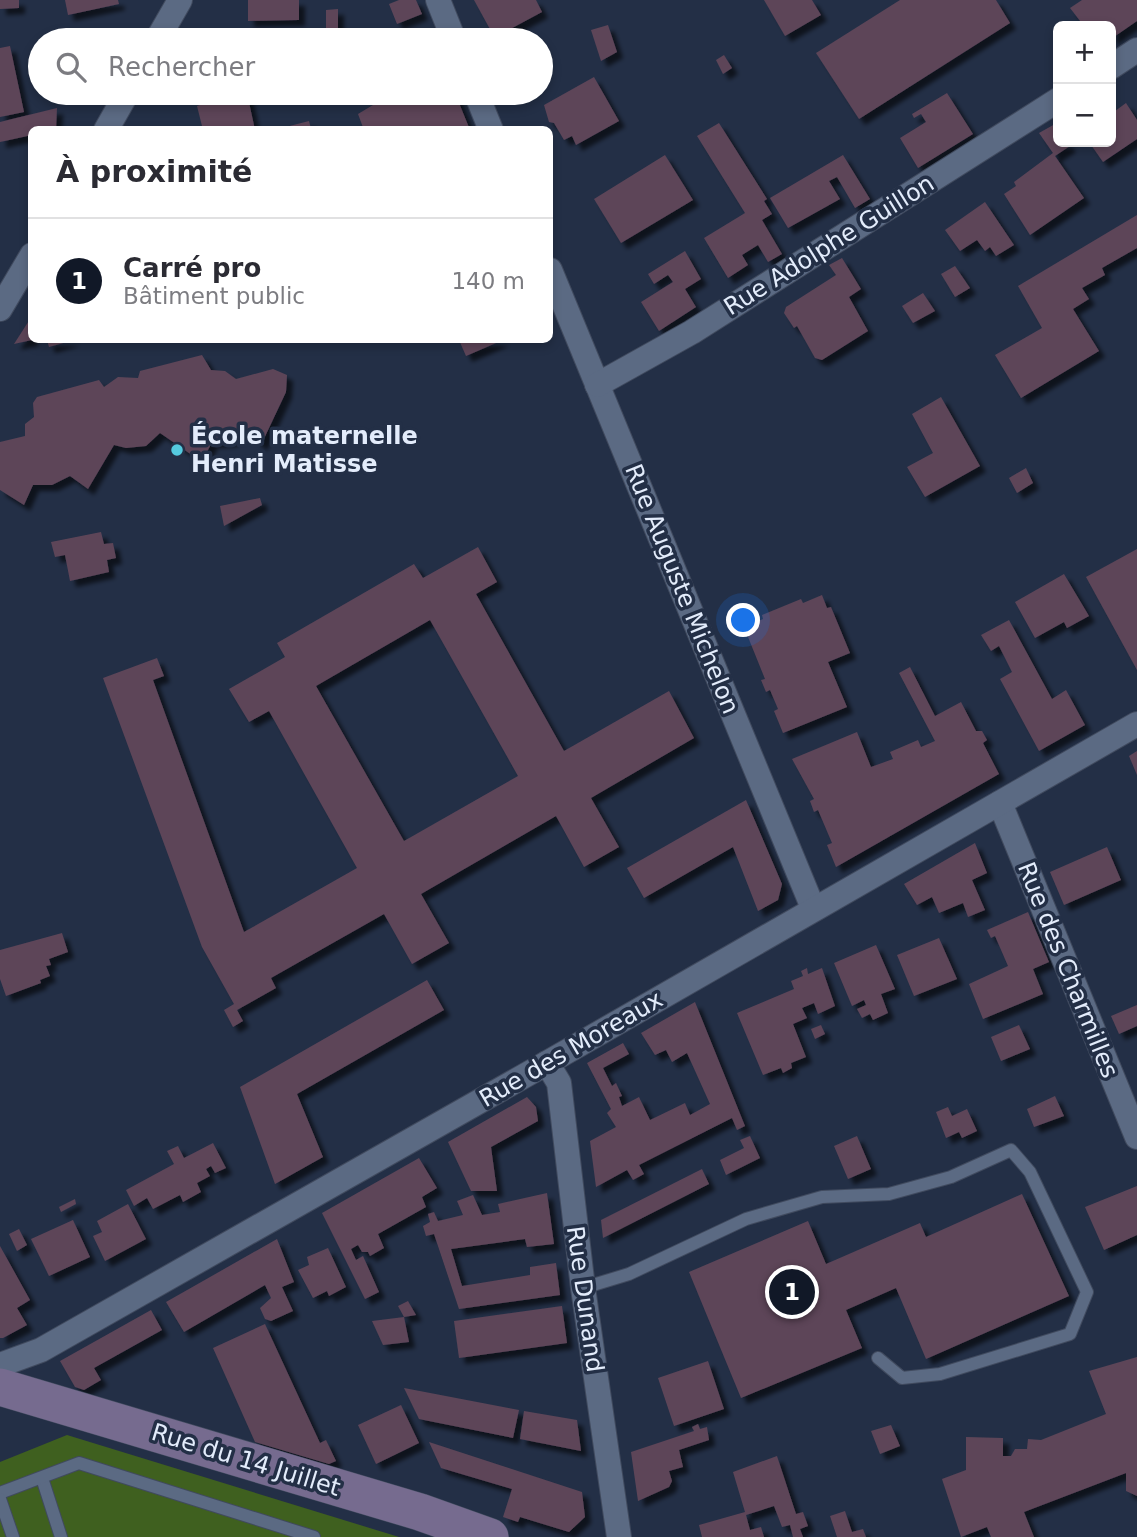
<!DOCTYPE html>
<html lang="fr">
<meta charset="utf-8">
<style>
:root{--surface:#fff;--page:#f7f7f7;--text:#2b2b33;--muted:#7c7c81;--line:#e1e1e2;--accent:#111827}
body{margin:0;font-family:"DejaVu Sans",sans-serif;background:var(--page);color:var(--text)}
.controls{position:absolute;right:21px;top:21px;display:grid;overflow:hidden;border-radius:10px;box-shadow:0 4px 10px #0003}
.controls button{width:63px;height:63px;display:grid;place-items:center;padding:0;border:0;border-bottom:2px solid var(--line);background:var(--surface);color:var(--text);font:35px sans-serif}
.you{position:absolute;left:744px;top:621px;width:24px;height:24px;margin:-18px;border:5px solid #fff;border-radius:50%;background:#1a73e8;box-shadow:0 0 0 10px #1a73e833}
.badge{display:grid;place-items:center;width:46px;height:46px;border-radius:50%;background:var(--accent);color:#fff;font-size:23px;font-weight:700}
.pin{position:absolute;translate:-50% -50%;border:4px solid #fff;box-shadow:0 2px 7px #0006}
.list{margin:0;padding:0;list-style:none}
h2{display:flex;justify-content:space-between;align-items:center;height:91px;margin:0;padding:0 28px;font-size:30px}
h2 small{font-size:23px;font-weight:400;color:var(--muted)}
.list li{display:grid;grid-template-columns:46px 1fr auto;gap:21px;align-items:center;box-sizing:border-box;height:126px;padding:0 28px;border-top:2px solid var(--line)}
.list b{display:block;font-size:26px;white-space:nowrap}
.list p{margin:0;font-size:23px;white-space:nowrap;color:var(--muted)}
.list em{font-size:23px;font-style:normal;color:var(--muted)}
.icon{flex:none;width:38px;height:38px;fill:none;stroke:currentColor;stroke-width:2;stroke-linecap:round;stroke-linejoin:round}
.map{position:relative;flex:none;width:1137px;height:1537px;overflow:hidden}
.search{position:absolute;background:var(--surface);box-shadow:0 4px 10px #0003;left:28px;top:28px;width:525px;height:77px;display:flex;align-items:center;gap:18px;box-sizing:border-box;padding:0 24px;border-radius:38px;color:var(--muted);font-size:26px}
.panel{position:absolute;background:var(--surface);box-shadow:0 4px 10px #0003;left:28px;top:126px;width:525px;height:217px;border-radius:10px}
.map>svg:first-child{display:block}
.green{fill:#3f601f}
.building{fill:#5d4558;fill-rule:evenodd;filter:url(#shadow)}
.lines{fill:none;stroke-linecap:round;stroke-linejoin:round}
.lane-casing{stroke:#404a5e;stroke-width:14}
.street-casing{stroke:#404a5e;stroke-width:26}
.secondary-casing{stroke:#404a5e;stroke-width:38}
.lane{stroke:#5b6a83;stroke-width:12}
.street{stroke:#5b6a83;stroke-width:24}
.secondary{stroke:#766b8f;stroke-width:37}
.poi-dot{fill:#55cadf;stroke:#232f46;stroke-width:2.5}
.labels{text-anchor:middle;stroke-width:7;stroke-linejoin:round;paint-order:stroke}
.street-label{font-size:24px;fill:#e3ecfb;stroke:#232f46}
.poi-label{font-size:24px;font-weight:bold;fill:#e3ecfb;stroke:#232f46;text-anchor:start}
</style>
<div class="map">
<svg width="1137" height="1537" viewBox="0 0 1137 1537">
<defs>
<filter id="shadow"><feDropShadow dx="6" dy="6" stdDeviation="2" flood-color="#0009"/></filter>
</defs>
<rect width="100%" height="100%" fill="#232f46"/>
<path class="green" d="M67,1435L399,1537H0V1462Z"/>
<g class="building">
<path d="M0,0H19V8L0,9Z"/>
<path d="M65,0H118L119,4L68,15Z"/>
<path d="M248,0H299V20L248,21Z"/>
<path d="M399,0H416L422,14L397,24L389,4Z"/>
<path d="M474,0H536L542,12L501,34L491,31Z"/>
<path d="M764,0H812L821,15L785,36Z"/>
<path d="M900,0H996L1010,23L859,119L816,53Z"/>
<path d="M1082,0H1137V21L1111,39V26H1084L1070,8Z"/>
<path d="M338,9V28L326,30V10Z"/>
<path d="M608,25L617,52L601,61L591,30Z"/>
<path d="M199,28L222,40H192Z"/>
<path d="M10,46L24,112L0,117V48Z"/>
<path d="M724,55L732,68L723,74L716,60Z"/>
<path d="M594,77L619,121L576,145L572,136L564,140L554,123L549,122L544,105Z"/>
<path d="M214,93H247L255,130H203L197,106L215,100Z"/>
<path d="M393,93H455L470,130H364L358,114Z"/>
<path d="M947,93L973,134L918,168L900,138L926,122L921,114L914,118L912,114Z"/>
<path d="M1126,103L1137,120V139L1103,162L1089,142H1111V114Z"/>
<path d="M57,108L56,130H32V135L0,142V122Z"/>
<path d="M309,121L311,129L278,130V129Z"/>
<path d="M719,123L767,199L764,201L772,214L762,220L782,254L768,262L758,245L742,255L748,265L728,278L704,238L745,213L697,136Z"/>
<path d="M1055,124L1058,129V142H1067L1070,146L1055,156L1084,198L1030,235L1004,194L1016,186L1014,182L1053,153L1039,133Z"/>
<path d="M665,155L693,200L621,243L594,199Z"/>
<path d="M843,155L870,199L855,208L837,177L829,181L840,199L788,228L770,198Z"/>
<path d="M985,202L1014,245L996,256L990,247L985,251L977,240L960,251L945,230Z"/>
<path d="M1137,215V248L1102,268L1105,275L1082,288L1089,299L1073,309L1099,351L1021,398L995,355L1042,328L1018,286Z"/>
<path d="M685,251L701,279L685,289L696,307L659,331L641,302L673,282L668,275L654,284L648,274Z"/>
<path d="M842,258L861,289L849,297L868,331L822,360L815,358L797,326L794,328L784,313L786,307L836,275L829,265Z"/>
<path d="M955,266L970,288L955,297L941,274Z"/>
<path d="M923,293L935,311L913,323L902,306Z"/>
<path d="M32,316V340L14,344Z"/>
<path d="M47,340H74L49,347Z"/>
<path d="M459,340H503L466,356Z"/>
<path d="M202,355L211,370L225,371L236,379L273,369L287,375L286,392L261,445L247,431L230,441L212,442L202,462L160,433L146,446L126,448L114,445L88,489L70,476L52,485H33L24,505L0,490V442L25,436V424L34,417L33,403L37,397L99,380L104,387L118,377L138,378L140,371Z"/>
<path d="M941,397L980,466L925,497L907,467L933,453L912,414Z"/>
<path d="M1026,468L1033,483L1017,493L1009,478Z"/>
<path d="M260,498L262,505L224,526L220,506Z"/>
<path d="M101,532L104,544L113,543L116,558L107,560L109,572L70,581L65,555L55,557L51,542Z"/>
<path d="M478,547L497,582L476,594L564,751L669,691L694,738L591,798L619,847L584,867L556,816L421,894L449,943L412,964L384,914L271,978L276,988L237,1010L243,1021L233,1027L224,1010L234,1004L202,947L103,678L157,658L164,676L153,680L244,932L357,868L269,711L249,722L229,689L285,657L277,643L414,564L423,578ZM430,620L518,776L404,841L316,686Z"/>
<path d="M1137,549V670L1086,577Z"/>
<path d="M1064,574L1089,616L1067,628L1064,622L1035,638L1015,602Z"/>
<path d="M822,595L827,608L831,607L850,653L828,662L847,707L783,733L774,711L778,709L770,690L766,692L761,680L765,679L744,627L763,619L762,615L801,599L803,603Z"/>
<path d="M1009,620L1052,699L1066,690L1085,725L1039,751L1000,679L1012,672L999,646L991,651L981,635Z"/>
<path d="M910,667L935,716L961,702L976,731H982L987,740L983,743L999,774L836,867L827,845L832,843L818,810L814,812L810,801L814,799L792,759L857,732L871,767L893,759L890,752L918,740L921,747L935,741L899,673Z"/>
<path d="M1137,751V775L1129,756Z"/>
<path d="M746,800L782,884L778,900L758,911L733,847L644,898L627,868Z"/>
<path d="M975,843L987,873L972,880L985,910L968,917L963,903L939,913L932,897L917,905L904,884Z"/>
<path d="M1107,847L1121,880L1064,905L1050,872Z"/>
<path d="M1028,912L1049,962L1033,969L1043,994L983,1019L969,984L1008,966L995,936L991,938L987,930Z"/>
<path d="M62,933L68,952L49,959L51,965L46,966L50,976L40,980L41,983L6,996L0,979V950Z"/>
<path d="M939,938L957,979L914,996L897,955Z"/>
<path d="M876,945L895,989L881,994L888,1013L873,1020L870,1014L862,1018L857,1009L866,1005L864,1000L852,1006L834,963Z"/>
<path d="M807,968L808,974L822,968L835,1006L818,1014L814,1003L802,1008L807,1018L793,1024L806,1057L791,1063L792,1068L783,1073L781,1068L763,1075L737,1013L794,989L791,981L803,976L801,971Z"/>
<path d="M427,980L444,1010L297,1094L323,1157L275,1184L240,1087Z"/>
<path d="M695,1002L745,1126L737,1130L732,1118L639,1165L644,1174L633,1180L627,1170L596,1187L590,1141L616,1127L607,1113L611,1109L587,1063L623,1043L629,1054L603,1068L612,1086L616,1083L622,1096L619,1097L622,1106L639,1097L650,1120L685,1103L690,1115L710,1104L687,1053L672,1062L666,1050L655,1055L641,1033Z"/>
<path d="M1137,1005V1026L1119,1034L1111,1016Z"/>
<path d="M821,1025L825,1034L815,1039L811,1029Z"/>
<path d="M1019,1025L1030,1049L1001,1061L991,1037Z"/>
<path d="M1055,1096L1064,1116L1034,1127L1027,1109Z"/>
<path d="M527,1097L536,1107L538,1121L491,1147L497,1191H471L448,1142Z"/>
<path d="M948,1107L952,1116L967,1109L977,1131L962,1138L959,1132L946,1138L936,1112Z"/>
<path d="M750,1136L760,1158L726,1175L720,1160L744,1148L740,1140Z"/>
<path d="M857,1136L871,1169L848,1179L834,1146Z"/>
<path d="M213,1143L226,1168L215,1173L211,1166L206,1169L210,1176L197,1183L201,1192L183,1202L180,1195L153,1209L147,1198L134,1206L126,1190L174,1164L167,1151L178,1146L184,1158Z"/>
<path d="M419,1158L437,1188L422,1197L426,1207L378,1234L384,1248L370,1256L368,1252H362L358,1245L351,1249L356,1260L363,1256L379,1292L365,1299L322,1213Z"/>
<path d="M702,1169L709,1184L603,1238L601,1220Z"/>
<path d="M1137,1186V1235L1104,1250L1085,1207Z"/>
<path d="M547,1193L554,1244L527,1247L525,1239L451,1249L462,1286L530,1275V1267L556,1263L560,1295L459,1309L434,1234L426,1236L423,1226L430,1222L428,1214L434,1212L438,1221L463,1215L457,1201L473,1195L482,1215L500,1212L498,1204Z"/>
<path d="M1022,1194L1069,1296L926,1359L896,1288L846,1310L862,1348L741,1398L689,1272L808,1221L826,1264L920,1223L926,1237Z"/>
<path d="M75,1199L76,1204L61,1212L59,1207Z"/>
<path d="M128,1204L146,1239L105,1261L93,1236L102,1232L97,1221Z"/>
<path d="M73,1220L90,1257L49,1276L31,1239Z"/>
<path d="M19,1229L27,1245L17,1251L9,1234Z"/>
<path d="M277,1239L294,1282L282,1287L293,1311L271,1321L265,1319L260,1308L271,1298L265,1285L184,1332L166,1302Z"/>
<path d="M0,1246L30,1300L17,1308L27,1325L3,1338H0Z"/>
<path d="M328,1248L346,1287L329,1296L327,1291L313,1298L298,1270L309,1265L307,1257Z"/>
<path d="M408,1301L416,1315L404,1317L398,1306Z"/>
<path d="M562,1306L567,1343L459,1358L454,1321Z"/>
<path d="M151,1310L162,1330L94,1368L101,1380L84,1390L75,1387L60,1361Z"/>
<path d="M404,1317L409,1342L383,1345L372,1321Z"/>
<path d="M265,1324L320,1443L326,1440L336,1461L329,1464L255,1442L213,1348Z"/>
<path d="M1137,1357V1496L1126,1491V1473L1024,1512L1034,1537H991L987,1527L961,1537L942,1479L966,1470V1437L1003,1438V1456H1011L1015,1449H1027L1028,1439L1041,1440L1106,1414L1089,1371Z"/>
<path d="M708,1361L724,1409L674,1426L658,1378Z"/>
<path d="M404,1388L519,1410L513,1438L419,1419Z"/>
<path d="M401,1405L419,1443L376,1464L358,1425Z"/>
<path d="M524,1411L577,1420L581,1451L520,1439Z"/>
<path d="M698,1424L700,1429L707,1427L709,1440L679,1450L683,1467L669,1471L672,1481L669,1487L638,1501L631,1452L694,1431L692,1427Z"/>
<path d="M891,1425L900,1446L880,1454L871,1431Z"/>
<path d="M429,1442L582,1492L585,1517L569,1532L520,1517L518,1522L503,1517L512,1489L441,1468Z"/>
<path d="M777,1456L796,1514L803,1512L808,1526L800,1529L803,1537H793L790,1525L782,1527L774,1506L746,1515L750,1530L761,1527L764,1537H702L699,1525L745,1512L733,1472Z"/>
<path d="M845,1511L852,1532L863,1529L866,1537H837L830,1516Z"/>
</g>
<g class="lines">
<g class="lane-casing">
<g id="lane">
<path d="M583,1288L629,1274L746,1219L822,1197L889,1194L951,1177L1011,1150L1030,1172L1087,1292L1070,1334L940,1374L902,1378L878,1358"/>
<path d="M42,1478L61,1537"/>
<path d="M0,1493L79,1463L314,1537"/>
<path d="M0,1499L13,1537"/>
</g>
</g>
<g class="street-casing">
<g id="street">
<path d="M438,0L454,40"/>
<path d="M157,40L180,0"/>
<path d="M1111,67L1137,50"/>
<path d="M476,93L491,130"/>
<path d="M106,130L127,93"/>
<path d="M550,270L813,908"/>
<path d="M0,309L32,255"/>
<path d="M597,385L692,332L1058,100"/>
<path d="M1000,803L1137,1137"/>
<path d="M547,1063L559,1083L583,1288L619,1537"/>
<path d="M0,1365L41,1350L547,1063L1137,724"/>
</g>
</g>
<g class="secondary-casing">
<path id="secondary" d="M0,1387L420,1512L490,1537"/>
</g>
<use href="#lane" class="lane"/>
<use href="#street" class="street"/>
<use href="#secondary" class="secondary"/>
</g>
<circle class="poi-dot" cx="177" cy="450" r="7"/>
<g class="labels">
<g class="street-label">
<text transform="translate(829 245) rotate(-32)" y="8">Rue Adolphe Guillon</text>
<text transform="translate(682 589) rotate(68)" y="8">Rue Auguste Michelon</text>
<text transform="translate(1068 970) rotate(68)" y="8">Rue des Charmilles</text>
<text transform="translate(571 1049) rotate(-30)" y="8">Rue des Moreaux</text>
<text transform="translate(585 1299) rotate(82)" y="8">Rue Dunand</text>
<text transform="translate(246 1460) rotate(17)" y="8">Rue du 14 Juillet</text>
</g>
<g class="poi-label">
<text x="191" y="444">École maternelle<tspan x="191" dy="28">Henri Matisse</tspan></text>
</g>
</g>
</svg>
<div class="controls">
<button>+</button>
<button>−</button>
</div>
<div class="you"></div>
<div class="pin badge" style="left:792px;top:1292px">1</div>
<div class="search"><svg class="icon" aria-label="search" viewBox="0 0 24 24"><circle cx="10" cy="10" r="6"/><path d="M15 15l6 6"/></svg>Rechercher</div>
<section class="panel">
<h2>À proximité<small></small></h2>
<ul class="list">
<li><span class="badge">1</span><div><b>Carré pro</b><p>Bâtiment public</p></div><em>140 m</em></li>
</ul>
</section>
</div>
